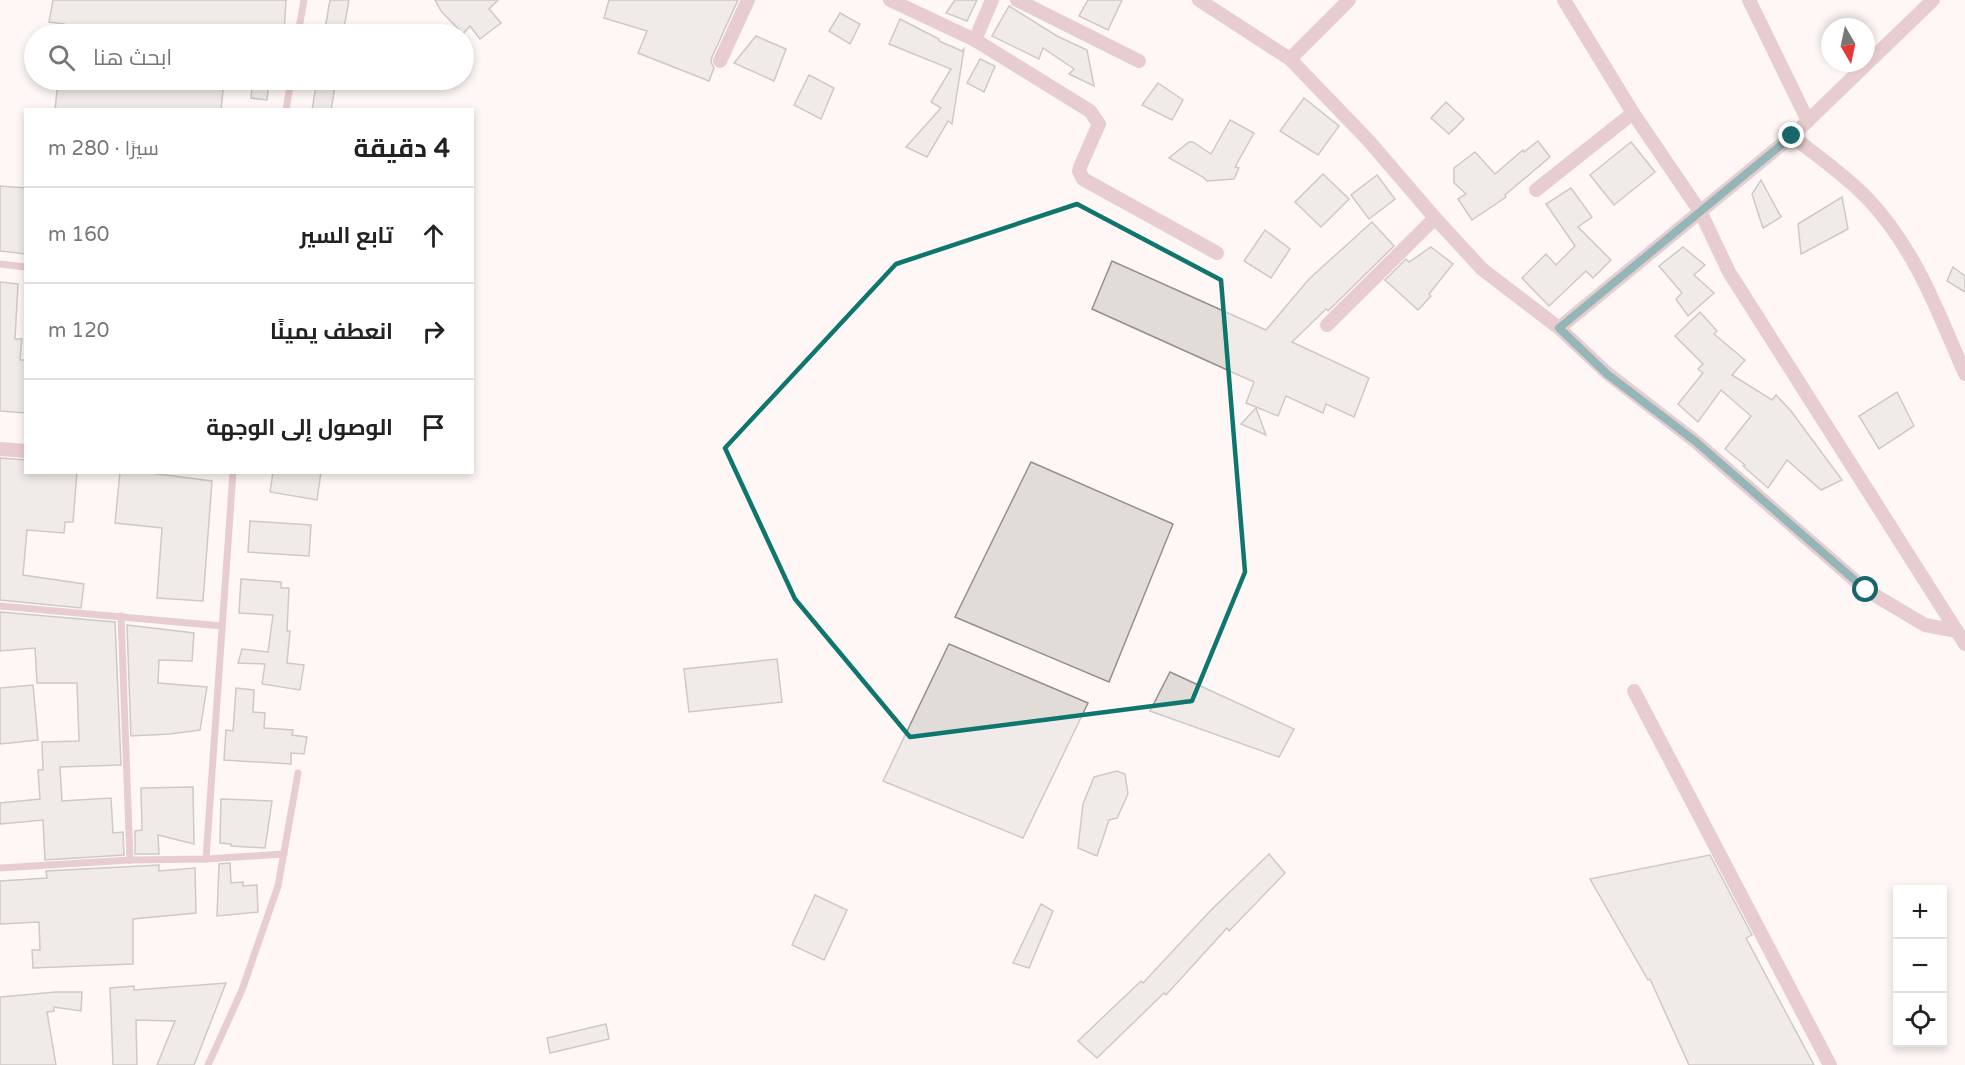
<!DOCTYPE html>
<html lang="ar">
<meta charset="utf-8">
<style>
:root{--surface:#fff;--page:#f6f6f6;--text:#222;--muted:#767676;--line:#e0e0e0}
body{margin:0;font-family:"Varela Round",Cairo,sans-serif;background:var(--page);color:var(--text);direction:rtl}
.controls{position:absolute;right:18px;bottom:18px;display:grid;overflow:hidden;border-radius:0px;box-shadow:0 3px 9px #0003}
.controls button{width:54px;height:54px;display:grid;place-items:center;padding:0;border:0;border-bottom:2px solid var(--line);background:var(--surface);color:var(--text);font:30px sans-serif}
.compass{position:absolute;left:1821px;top:18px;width:54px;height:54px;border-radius:50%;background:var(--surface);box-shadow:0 3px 9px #0003;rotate:171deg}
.stop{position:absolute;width:18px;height:18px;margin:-14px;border:4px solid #18666b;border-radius:50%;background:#fff}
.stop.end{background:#18666b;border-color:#fff;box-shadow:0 2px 6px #0008}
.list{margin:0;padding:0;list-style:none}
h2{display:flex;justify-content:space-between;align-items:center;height:78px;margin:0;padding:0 24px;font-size:26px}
h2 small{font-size:20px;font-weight:400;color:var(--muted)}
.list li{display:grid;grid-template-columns:39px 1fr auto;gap:18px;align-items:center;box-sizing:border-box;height:96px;padding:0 24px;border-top:2px solid var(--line)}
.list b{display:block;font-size:22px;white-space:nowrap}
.list em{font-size:20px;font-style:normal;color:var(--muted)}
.icon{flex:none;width:33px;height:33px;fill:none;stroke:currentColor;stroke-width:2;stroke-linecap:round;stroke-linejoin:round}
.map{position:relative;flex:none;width:1965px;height:1065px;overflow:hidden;direction:ltr}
.search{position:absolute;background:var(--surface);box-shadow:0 3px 9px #0003;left:24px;top:24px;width:450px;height:66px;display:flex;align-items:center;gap:15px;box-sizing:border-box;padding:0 21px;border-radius:33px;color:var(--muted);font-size:22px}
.panel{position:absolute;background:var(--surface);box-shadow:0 3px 9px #0003;left:24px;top:108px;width:450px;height:366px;border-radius:0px;direction:rtl}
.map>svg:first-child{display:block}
.building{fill:#e1dcd8;stroke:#94908b;stroke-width:1.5}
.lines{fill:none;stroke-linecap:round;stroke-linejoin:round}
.lane{stroke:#cf99a3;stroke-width:7}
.street{stroke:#cf99a3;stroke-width:14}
.route{stroke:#18666b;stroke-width:8}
.marked{fill:none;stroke:#0f766e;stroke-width:4.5;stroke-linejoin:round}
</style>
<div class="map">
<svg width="1965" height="1065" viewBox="0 0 1965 1065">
<rect width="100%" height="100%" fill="#fef7f5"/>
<g class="building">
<path d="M53,0H286L284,34H63L64,24L49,22Z"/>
<path d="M330,0H349L343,34H324Z"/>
<path d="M435,0H498L489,9L501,23L480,39L470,26L463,34L441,11Z"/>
<path d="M609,0H738L712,57L711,62L714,68L709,81L638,53L647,31L604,18Z"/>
<path d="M955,0H977L967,21L946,13Z"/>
<path d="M1088,0H1122L1108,30L1079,16Z"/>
<path d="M1009,6L1057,36L1087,50L1094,86L1069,74L1074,69L1043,48L1039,59L992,36Z"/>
<path d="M840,13L860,24L850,44L829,31Z"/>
<path d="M900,19L939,39V41L962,51L964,49L952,124L948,121L927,157L906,147L941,108L931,102L951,69L889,44Z"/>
<path d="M756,36L786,49L774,81L734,63Z"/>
<path d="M980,59L995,66L984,92L967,83Z"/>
<path d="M809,75L834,88L821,119L794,105Z"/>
<path d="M58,80H224L221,110H55Z"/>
<path d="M253,80H269L267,100L251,98Z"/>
<path d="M317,80H336L331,110H312Z"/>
<path d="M1158,83L1183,100L1172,120L1142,105Z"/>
<path d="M1304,98L1339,126L1318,155L1280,131Z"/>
<path d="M1446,102L1464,119L1449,134L1431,118Z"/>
<path d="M1230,120L1254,133L1235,167L1239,168L1234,179L1207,181L1203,177L1169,158L1189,142H1193L1211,154Z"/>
<path d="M1538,141L1550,157L1505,195L1506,197L1472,220L1458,199L1466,194L1454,183V168L1475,152L1495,174L1523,150L1524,152Z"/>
<path d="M1631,142L1655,172L1614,205L1590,175Z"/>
<path d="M1323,174L1349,199L1321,227L1295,202Z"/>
<path d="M1377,175L1395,199L1369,219L1351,195Z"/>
<path d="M1761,180L1781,217L1763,228L1752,194Z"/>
<path d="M0,186L26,188V254L0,251Z"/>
<path d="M1571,188L1592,217L1578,227L1611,260L1593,278L1586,271L1549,306L1522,278L1546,254L1556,265L1575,246L1546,204Z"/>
<path d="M1842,197L1848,229L1801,254L1798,224Z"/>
<path d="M1372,222L1394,246L1328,311L1326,309L1292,342L1369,378L1354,417L1326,404L1323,413L1286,396L1278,416L1246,403L1254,382L1092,309L1112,261L1266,330L1309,279Z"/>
<path d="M1265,230L1290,249L1271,278L1244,261Z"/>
<path d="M1431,247L1453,264L1429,294L1431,296L1418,310L1385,280L1406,259L1409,262Z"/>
<path d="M1683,247L1705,265L1694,275L1714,293L1688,316L1676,299L1682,293L1659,266Z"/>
<path d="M1953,267L1965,276V292L1947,281Z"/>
<path d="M0,282L18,284L15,339H22L20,360H26V413L0,411Z"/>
<path d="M1700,312L1717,331L1714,334L1745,360L1732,375L1772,400L1776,395L1791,411L1842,480L1821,490L1787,460L1768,488L1743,466L1745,465L1725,449L1751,416L1721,390L1698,422L1678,404L1703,373L1698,369L1703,364L1675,336Z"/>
<path d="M1897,392L1914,426L1879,449L1859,416Z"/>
<path d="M1256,408L1266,435L1241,424Z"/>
<path d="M0,458L26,460V472H77L73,522H65L64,533L27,530L23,575L84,584L81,608L0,600Z"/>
<path d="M1031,462L1173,524L1109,682L955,617Z"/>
<path d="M120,472H142L212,481L203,601L157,598L162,528L115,523Z"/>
<path d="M273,472H321L317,500L270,492Z"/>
<path d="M250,521L311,525L309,556L248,552Z"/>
<path d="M241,579L281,582V588H289L287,631H290L287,663L304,665L300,690L262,684L265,664L238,663L242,649L268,652L273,615L239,613Z"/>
<path d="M0,612L115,622L121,765L60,767L62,801L111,798L113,833L123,832L124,855L45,860L43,820L0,824V803L40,799L38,770H43L42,742L79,741L77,683H37L35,648L0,651Z"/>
<path d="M127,625L194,633L192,661L159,660L158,683L207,687L200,730L170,734L131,736Z"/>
<path d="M949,644L1088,703L1023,838L883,781Z"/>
<path d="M777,659L782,702L689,712L684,669Z"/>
<path d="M1170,672L1294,729L1279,757L1150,711Z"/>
<path d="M33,685L38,740L0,744V688Z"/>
<path d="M236,688L254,690L253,712L265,713L264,728L293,730L292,735L307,737L304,754L291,753V764L224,760L226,730L233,731Z"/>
<path d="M1117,771L1125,774L1128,794L1117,818L1109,820L1097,856L1078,848L1083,804L1094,777Z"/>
<path d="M193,787L194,844L158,835L159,854H135V831L142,830L141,788Z"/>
<path d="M221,799L272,801L265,848L231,846V844L220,843Z"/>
<path d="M1269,854L1285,873L1229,931L1227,928L1166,995L1164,993L1097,1058L1078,1041L1141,981L1143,983L1211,910Z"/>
<path d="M1710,855L1752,935L1746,938L1814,1065H1689L1650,979L1648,980L1590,879Z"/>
<path d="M230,863L231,883L243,882V886L257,885L258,912L217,916L219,864Z"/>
<path d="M159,865V871L195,868L196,913L133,919V964L33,968L32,950H40L39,922L0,924V881L47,878L46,871Z"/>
<path d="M815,895L847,910L824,960L792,945Z"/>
<path d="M1041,904L1053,911L1029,968L1013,963Z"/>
<path d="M226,983L194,1065H157L175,1021L136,1020L137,1065H113L110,988L134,986V990Z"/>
<path d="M56,992H82L81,1011L54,1007V1011L47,1012L56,1065H0V997Z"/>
<path d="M606,1024L609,1039L550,1053L547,1038Z"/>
</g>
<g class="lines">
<g class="lane">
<path d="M298,34L304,0"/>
<path d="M286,110L291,80"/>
<path d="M0,264L26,267"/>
<path d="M0,606L222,626"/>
<path d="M121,616L130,860"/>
<path d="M206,859L233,472"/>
<path d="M0,868L130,860L206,859L284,854"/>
<path d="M208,1065L242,990L278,886L298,773"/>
</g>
<g class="street">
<path d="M890,0L975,40L1090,111L1099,124L1080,167L1079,171L1083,179L1217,253"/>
<path d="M1017,0L1139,61"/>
<path d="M1199,0L1290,59L1368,140L1435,218L1482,269L1559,328L1607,373L1695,441L1866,590L1925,625L1957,631"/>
<path d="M1564,0L1633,113L1701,213L1729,272L1965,644"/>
<path d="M1749,0L1808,121"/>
<path d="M975,40L992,0"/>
<path d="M1290,59L1349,0"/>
<path d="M720,61L748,0"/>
<path d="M1792,136C1817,156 1845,175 1867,198C1915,248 1938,312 1965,374"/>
<path d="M1536,190L1633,113"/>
<path d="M1327,325L1435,218"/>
<path d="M1559,328L1792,136L1933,0"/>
<path d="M0,449L26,451"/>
<path d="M1634,691L1830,1065"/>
</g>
</g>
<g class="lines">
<path class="route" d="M1792,136L1559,328L1607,374L1695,441L1866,590"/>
</g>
<path d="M0 0H1965V1065H0ZM1077,204L1221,280L1245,572L1192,701L910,737L795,599L725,448L896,264Z" fill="#fef7f5" fill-opacity=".55" fill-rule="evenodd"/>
<path class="marked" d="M1077,204L1221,280L1245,572L1192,701L910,737L795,599L725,448L896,264Z"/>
</svg>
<div class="controls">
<button>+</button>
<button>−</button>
<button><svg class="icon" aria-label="locate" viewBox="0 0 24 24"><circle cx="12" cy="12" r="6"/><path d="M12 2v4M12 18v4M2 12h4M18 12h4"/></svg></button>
</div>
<svg class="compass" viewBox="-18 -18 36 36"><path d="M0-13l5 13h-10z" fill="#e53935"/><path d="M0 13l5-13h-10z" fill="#767676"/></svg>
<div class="stop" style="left:1866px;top:590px"></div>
<div class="stop end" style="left:1792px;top:136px"></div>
<div class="search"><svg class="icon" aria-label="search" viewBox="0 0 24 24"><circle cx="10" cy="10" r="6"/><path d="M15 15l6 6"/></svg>ابحث هنا</div>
<section class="panel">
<h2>4 دقيقة<small>سيرًا · 280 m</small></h2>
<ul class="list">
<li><svg class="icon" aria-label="ahead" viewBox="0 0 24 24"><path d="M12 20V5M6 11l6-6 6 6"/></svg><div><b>تابع السير</b></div><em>160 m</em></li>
<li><svg class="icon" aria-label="right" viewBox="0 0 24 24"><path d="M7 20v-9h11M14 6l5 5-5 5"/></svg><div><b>انعطف يمينًا</b></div><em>120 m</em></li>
<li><svg class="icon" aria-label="arrive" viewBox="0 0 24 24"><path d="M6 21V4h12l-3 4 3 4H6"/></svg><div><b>الوصول إلى الوجهة</b></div></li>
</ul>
</section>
</div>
